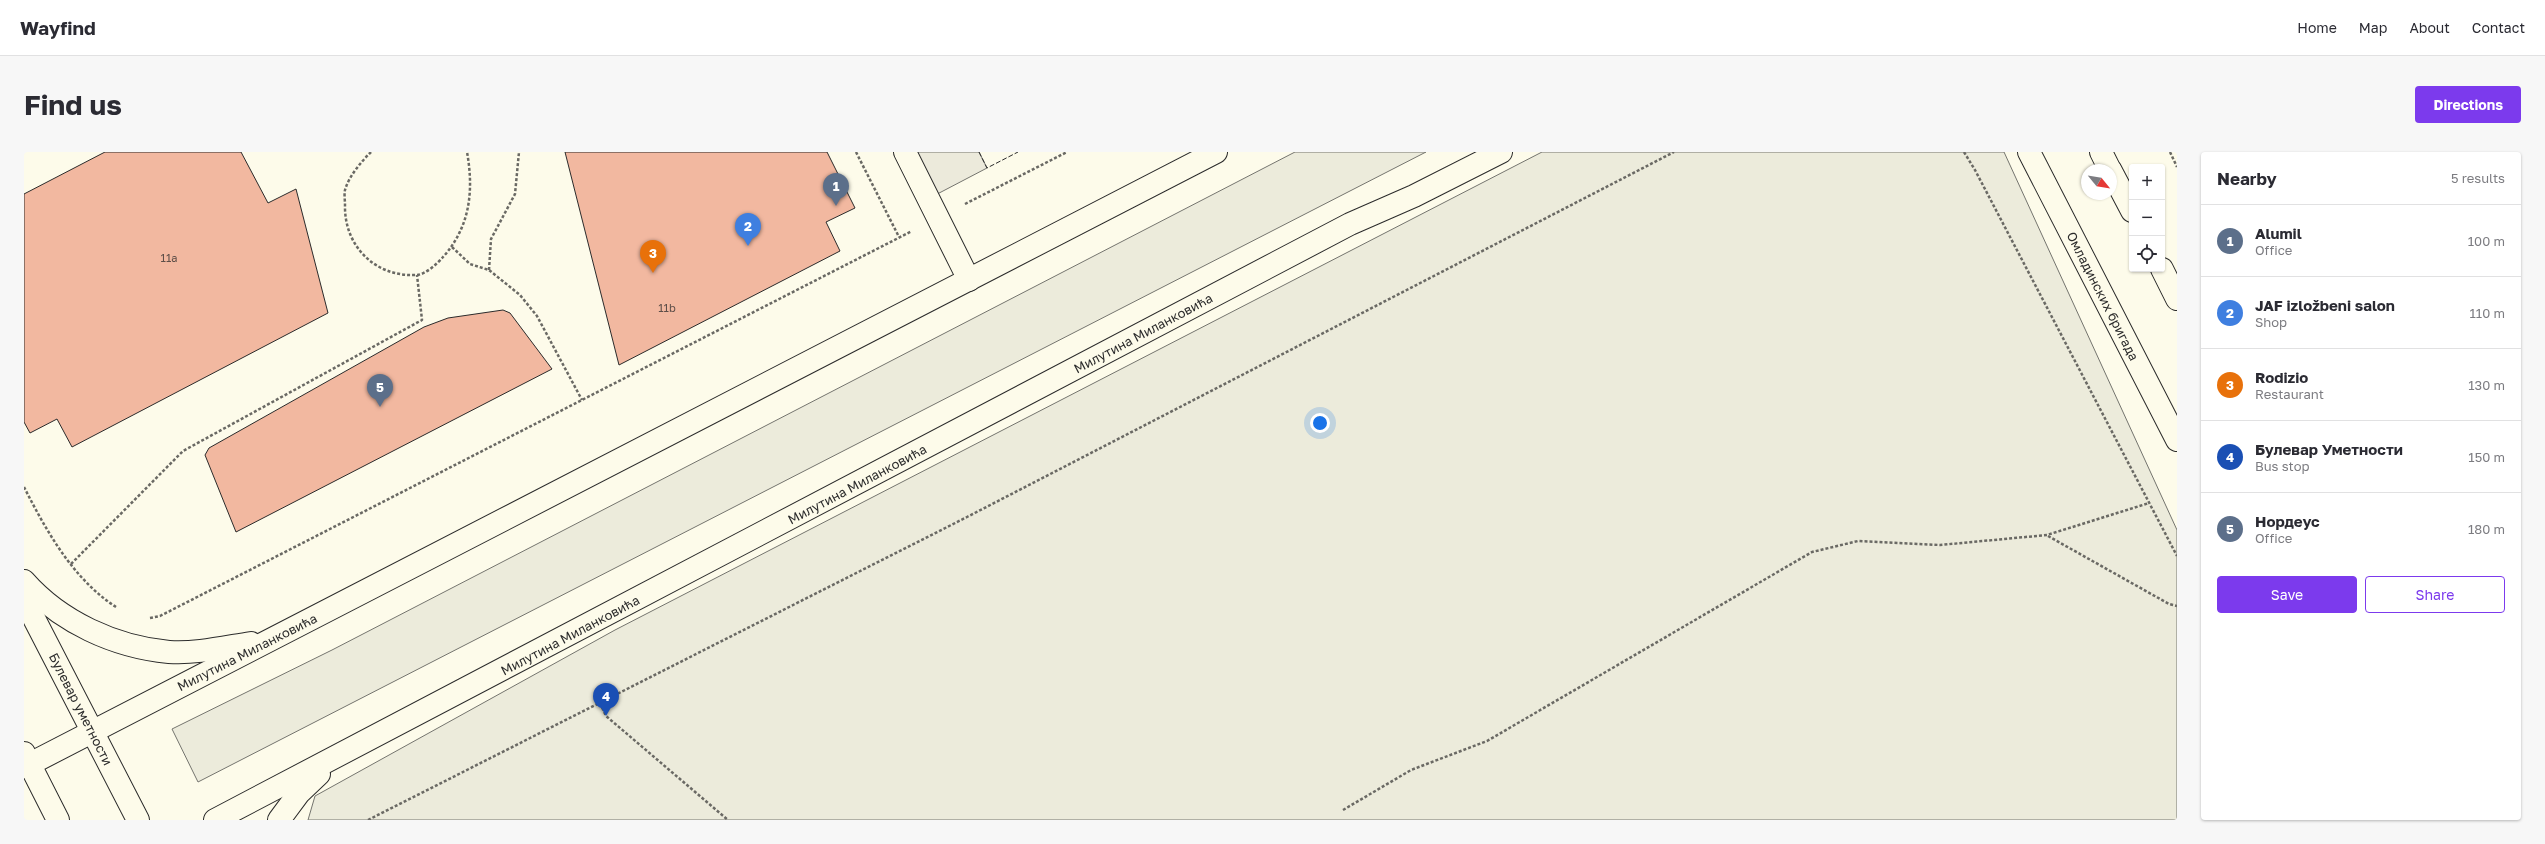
<!DOCTYPE html>
<meta charset="utf-8">
<style>
:root{--surface:#fff;--page:#f7f7f7;--text:#2b2b33;--muted:#7c7c81;--line:#e1e1e2;--accent:#7c3aed}
body{margin:0;font-family:"Golos Text",sans-serif;background:var(--page);color:var(--text)}
.controls{position:absolute;right:12px;top:12px;display:grid;overflow:hidden;border-radius:4px;box-shadow:0 1px 3px #0004}
.controls button{width:36px;height:36px;display:grid;place-items:center;padding:0;border:0;border-bottom:1px solid var(--line);background:var(--surface);color:var(--text);font:20px sans-serif}
.compass{position:absolute;left:2057px;top:12px;width:36px;height:36px;border-radius:50%;background:var(--surface);box-shadow:0 1px 3px #0004;rotate:120deg}
.you{position:absolute;left:1296px;top:271px;width:14px;height:14px;margin:-10px;border:3px solid #fff;border-radius:50%;background:#1a73e8;box-shadow:0 0 0 6px #1a73e833}
.badge{display:grid;place-items:center;width:26px;height:26px;border-radius:50%;background:var(--accent);color:#fff;font-size:13px;font-weight:700}
.pin{position:absolute;translate:-50% -33px;filter:drop-shadow(0 1px 2px #0008)}
.pin::after{content:'';position:absolute;top:21px;width:14px;height:12px;background:inherit;clip-path:polygon(0 0,100% 0,50% 100%)}
.list{margin:0;padding:0;list-style:none}
h2{display:flex;justify-content:space-between;align-items:center;height:52px;margin:0;padding:0 16px;font-size:17px}
h2 small{font-size:13px;font-weight:400;color:var(--muted)}
.list li{display:grid;grid-template-columns:26px 1fr auto;gap:12px;align-items:center;box-sizing:border-box;height:72px;padding:0 16px;border-top:1px solid var(--line)}
.list b{display:block;font-size:15px;white-space:nowrap}
.list p{margin:0;font-size:13px;white-space:nowrap;color:var(--muted)}
.list em{font-size:13px;font-style:normal;color:var(--muted)}
.actions{display:flex;gap:8px;padding:12px 16px}
.actions a{flex:1;padding:9px 0;border:1px solid var(--accent);border-radius:4px;text-align:center;font-size:14px;color:var(--accent)}
.actions .main{background:var(--accent);color:#fff}
.icon{flex:none;width:22px;height:22px;fill:none;stroke:currentColor;stroke-width:2;stroke-linecap:round;stroke-linejoin:round}
.map{position:relative;flex:none;width:2153px;height:668px;overflow:hidden;border-radius:4px}
header{display:flex;align-items:center;gap:24px;box-sizing:border-box;height:56px;padding:0 20px;background:var(--surface);border-bottom:1px solid var(--line)}
header strong{font-size:19px}
nav{display:flex;gap:22px;margin-inline-start:auto;font-size:14px}
.intro{display:flex;align-items:center;justify-content:space-between;box-sizing:border-box;height:96px;padding:0 24px}
h1{margin:0;font-size:28px}
.button{padding:10px 18px;border-radius:4px;background:var(--accent);color:#fff;font-size:14px;font-weight:700}
main{display:flex;gap:24px;padding:0 24px}
aside{flex:1;background:var(--surface);border-radius:4px;box-shadow:0 1px 3px #0004}
.map>svg:first-child{display:block}
.green{fill:#ecebdb;stroke:#74746e}
.parking{fill:#eceadb;stroke:#74746e}
.building{fill:#f2b8a0;stroke:#2b2b2b}
.lines{fill:none;stroke-linecap:round;stroke-linejoin:round}
.minor-casing{stroke:#2b2b2b;stroke-width:24}
.major-casing{stroke:#2b2b2b;stroke-width:24}
.path{stroke:#6a6964;stroke-width:2.5;stroke-dasharray:3 2;stroke-linecap:butt}
.minor{stroke:#fdfbea;stroke-width:22}
.major{stroke:#fdfbea;stroke-width:22}
.fence{stroke:#2b2b2b;stroke-width:1;stroke-dasharray:5 2;stroke-linecap:butt}
.labels{text-anchor:middle;stroke-width:3;stroke-linejoin:round;paint-order:stroke}
.number-label{font-size:11px;fill:#5d4e48}
.street-label{font-size:13px;fill:#2b2b2b;stroke:#fdfbea}
</style>
<header>
<strong>Wayfind</strong>
<nav><a>Home</a><a>Map</a><a>About</a><a>Contact</a></nav>
</header>
<div class="intro"><h1>Find us</h1><a class="button">Directions</a></div>
<main>
<div class="map">
<svg width="2153" height="668" viewBox="0 0 2153 668">
<rect width="100%" height="100%" fill="#fdfbea"/>
<g class="green">
<path d="M1271,0H1402L174,630L148,577L308,498Z"/>
<path d="M1518,0H1980L2153,378V668H284L291,644L591,478Z"/>
</g>
<path class="parking" d="M872,0H955L963,16L898,50Z"/>
<g class="building">
<path d="M81,0H217L244,51L272,37L304,161L48,295L33,267L6,281L0,270V42Z"/>
<path d="M541,0H803L831,56L802,70L816,99L595,213Z"/>
<path d="M479,158L486,161L528,217L212,380L181,303L185,296L400,175L424,166Z"/>
</g>
<g class="lines">
<g class="minor-casing">
<g id="minor">
<path d="M881,0L945,128"/>
<path d="M0,429C36,470 91,495 145,500C171,502 201,495 227,491"/>
<path d="M0,447L114,668"/>
<path d="M0,601L34,668"/>
<path d="M0,615L1192,0"/>
<path d="M191,668L1326,72L1390,44L1477,0"/>
<path d="M255,668L275,641L295,622"/>
</g>
</g>
<g class="major-casing">
<g id="major">
<path d="M2005,0L2153,288"/>
<path d="M2077,0L2086,18"/>
<path d="M2087,19L2108,59"/>
<path d="M2138,117L2153,147"/>
</g>
</g>
<g class="path">
<path d="M347,0C337,10 325,24 321,38C320,42 321,48 321,53C320,93 350,125 392,123C401,123 413,112 419,105C446,75 450,39 443,0"/>
<path d="M832,0L875,85"/>
<path d="M1940,0L1951,18L2153,404"/>
<path d="M2146,0L2153,15"/>
<path d="M941,52L1043,0"/>
<path d="M428,95L446,112L465,118L496,143L513,164L558,248"/>
<path d="M465,118L467,87L491,42L495,0"/>
<path d="M0,335C23,380 49,427 92,455"/>
<path d="M2024,384L2145,452L2153,454"/>
<path d="M47,412L159,299L398,168L393,123"/>
<path d="M126,466L136,464L888,79"/>
<path d="M576,551L582,564L704,668"/>
<path d="M1319,658L1387,618L1463,589L1788,400L1834,389L1916,393L2023,383L2125,351"/>
<path d="M344,668L943,365L1650,0"/>
</g>
<use href="#minor" class="minor"/>
<use href="#major" class="major"/>
<path class="fence" d="M955,0L963,16L994,0"/>
</g>
<g class="labels">
<g class="number-label">
<text x="145" y="110">11a</text>
<text x="643" y="160">11b</text>
</g>
<g class="street-label">
<text transform="translate(2079 144) rotate(63)" y="5">Омладинских бригада</text>
<text transform="translate(1119 181) rotate(-28)" y="5">Милутина Миланковића</text>
<text transform="translate(833 332) rotate(-28)" y="5">Милутина Миланковића</text>
<text transform="translate(546 483) rotate(-28)" y="5">Милутина Миланковића</text>
<text transform="translate(223 500) rotate(-27)" y="5">Милутина Миланковића</text>
<text transform="translate(57 557) rotate(63)" y="5">Булевар уметности</text>
</g>
</g>
</svg>
<div class="controls">
<button>+</button>
<button>−</button>
<button><svg class="icon" aria-label="locate" viewBox="0 0 24 24"><circle cx="12" cy="12" r="6"/><path d="M12 2v4M12 18v4M2 12h4M18 12h4"/></svg></button>
</div>
<svg class="compass" viewBox="-18 -18 36 36"><path d="M0-13l5 13h-10z" fill="#e53935"/><path d="M0 13l5-13h-10z" fill="#7c7c81"/></svg>
<div class="you"></div>
<div class="pin badge" style="left:812px;top:54px;background:#5c6f8a">1</div>
<div class="pin badge" style="left:724px;top:94px;background:#3f7fe0">2</div>
<div class="pin badge" style="left:629px;top:121px;background:#e8710a">3</div>
<div class="pin badge" style="left:582px;top:564px;background:#1a4fb4">4</div>
<div class="pin badge" style="left:356px;top:255px;background:#5c6f8a">5</div>
</div>
<aside>
<h2>Nearby<small>5 results</small></h2>
<ul class="list">
<li><span class="badge" style="background:#5c6f8a">1</span><div><b>Alumil</b><p>Office</p></div><em>100 m</em></li>
<li><span class="badge" style="background:#3f7fe0">2</span><div><b>JAF izložbeni salon</b><p>Shop</p></div><em>110 m</em></li>
<li><span class="badge" style="background:#e8710a">3</span><div><b>Rodizio</b><p>Restaurant</p></div><em>130 m</em></li>
<li><span class="badge" style="background:#1a4fb4">4</span><div><b>Булевар Уметности</b><p>Bus stop</p></div><em>150 m</em></li>
<li><span class="badge" style="background:#5c6f8a">5</span><div><b>Нордеус</b><p>Office</p></div><em>180 m</em></li>
</ul>
<div class="actions"><a class="main">Save</a><a>Share</a></div>
</aside>
</main>
